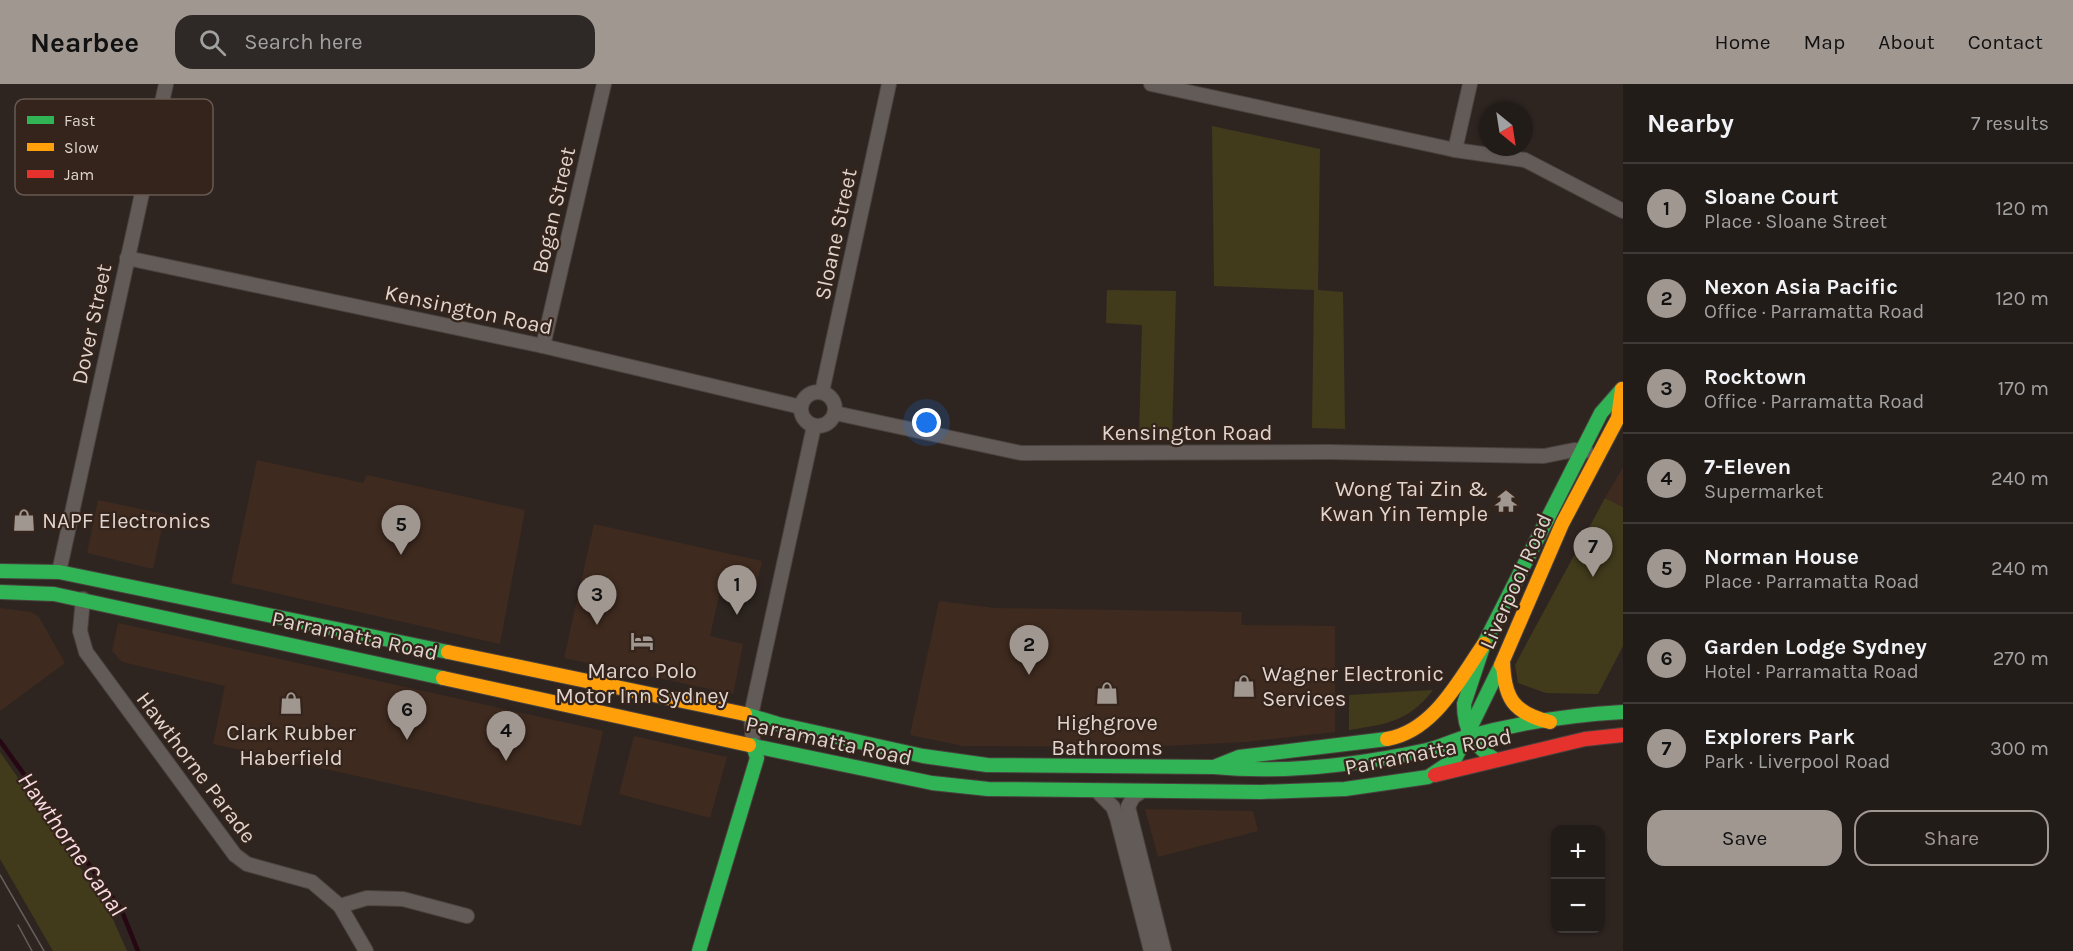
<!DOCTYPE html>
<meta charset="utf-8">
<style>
:root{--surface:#221c19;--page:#2e2926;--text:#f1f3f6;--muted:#a2a1a2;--line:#3f3a38;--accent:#a19791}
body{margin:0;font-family:Karla,sans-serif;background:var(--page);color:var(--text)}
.controls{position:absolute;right:18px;bottom:18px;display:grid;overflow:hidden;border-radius:12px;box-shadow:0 2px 4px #0004}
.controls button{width:54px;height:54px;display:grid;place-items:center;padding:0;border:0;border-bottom:2px solid var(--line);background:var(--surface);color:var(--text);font:30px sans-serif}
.compass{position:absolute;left:1479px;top:18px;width:54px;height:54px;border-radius:50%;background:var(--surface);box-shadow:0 2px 4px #0004;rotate:150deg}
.you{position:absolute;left:927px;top:339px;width:21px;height:21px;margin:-15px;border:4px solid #fff;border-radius:50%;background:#1a73e8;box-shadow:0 0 0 9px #1a73e833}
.badge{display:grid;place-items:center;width:39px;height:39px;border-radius:50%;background:var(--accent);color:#111;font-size:20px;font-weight:700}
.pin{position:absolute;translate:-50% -50px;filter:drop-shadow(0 2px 3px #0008)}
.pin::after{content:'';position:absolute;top:32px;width:21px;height:18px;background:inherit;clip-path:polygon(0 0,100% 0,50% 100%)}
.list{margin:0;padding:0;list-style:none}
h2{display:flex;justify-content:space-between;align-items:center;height:78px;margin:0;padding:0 24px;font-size:26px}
h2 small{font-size:20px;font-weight:400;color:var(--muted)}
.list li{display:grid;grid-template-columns:39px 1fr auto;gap:18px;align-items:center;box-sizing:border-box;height:90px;padding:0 24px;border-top:2px solid var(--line)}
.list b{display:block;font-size:22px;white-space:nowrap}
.list p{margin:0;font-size:20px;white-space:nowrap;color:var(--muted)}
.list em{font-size:20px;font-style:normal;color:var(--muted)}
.actions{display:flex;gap:12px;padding:18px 24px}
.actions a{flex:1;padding:14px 0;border:2px solid var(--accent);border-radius:18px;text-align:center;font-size:21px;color:var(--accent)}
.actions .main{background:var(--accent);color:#111}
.icon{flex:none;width:33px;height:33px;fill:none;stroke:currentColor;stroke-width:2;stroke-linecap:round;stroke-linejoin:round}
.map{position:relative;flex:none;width:1623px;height:867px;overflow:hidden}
header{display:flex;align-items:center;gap:36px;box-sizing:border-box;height:84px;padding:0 30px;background:var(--accent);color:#111}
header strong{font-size:28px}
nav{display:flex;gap:33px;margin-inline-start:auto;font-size:21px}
.search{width:420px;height:54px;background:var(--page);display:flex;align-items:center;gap:15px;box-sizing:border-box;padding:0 21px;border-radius:18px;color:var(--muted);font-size:22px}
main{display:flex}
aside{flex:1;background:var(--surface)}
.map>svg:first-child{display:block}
.built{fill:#3e2a1f}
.green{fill:#413b1c}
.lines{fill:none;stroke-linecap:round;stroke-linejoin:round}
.stream{stroke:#260713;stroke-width:4.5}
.street-casing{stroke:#4a423e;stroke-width:16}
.fast-casing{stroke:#4a423e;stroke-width:16}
.slow-casing{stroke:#4a423e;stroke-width:16}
.jam-casing{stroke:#4a423e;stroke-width:16}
.street{stroke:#635b57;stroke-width:14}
.fast{stroke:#30b455;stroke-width:14}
.slow{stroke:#ff9f0a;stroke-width:14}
.jam{stroke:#e5322d;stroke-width:14}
.tram{stroke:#655f5c;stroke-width:1.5}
.labels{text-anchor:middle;stroke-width:4.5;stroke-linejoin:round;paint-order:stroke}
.street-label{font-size:22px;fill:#dfd4ce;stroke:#34241b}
.poi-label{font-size:22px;fill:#dfd4ce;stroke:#34241b}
.water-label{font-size:24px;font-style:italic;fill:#f9dae3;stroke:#34241b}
.key{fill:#34241b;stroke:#675951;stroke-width:1.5}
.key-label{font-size:16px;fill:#dfd4ce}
</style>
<header>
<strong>Nearbee</strong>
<div class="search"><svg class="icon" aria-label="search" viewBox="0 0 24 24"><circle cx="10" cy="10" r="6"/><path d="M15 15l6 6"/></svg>Search here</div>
<nav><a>Home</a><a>Map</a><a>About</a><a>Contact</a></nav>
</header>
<main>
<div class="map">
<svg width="1623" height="867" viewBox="0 0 1623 867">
<rect width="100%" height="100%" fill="#2e2521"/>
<g class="built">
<path d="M257,376L363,399L367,391L525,426L500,560L231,499Z"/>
<path d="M1623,383V423L1605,414Z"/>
<path d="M98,416L165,430L153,485L87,469Z"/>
<path d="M594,440L762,477L754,510L721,503L710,552L743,560L733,610L564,574Z"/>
<path d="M939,517L994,524L1242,528L1241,541L1335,542V648L1245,658L1143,663L963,662L910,651Z"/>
<path d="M0,524L31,528L39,533L65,579L0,627Z"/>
<path d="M118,539L603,647L581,742L213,660L225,602L122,578L112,567Z"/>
<path d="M634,652L727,673L710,734L619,710Z"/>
<path d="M1145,725L1253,727L1258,747L1158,773Z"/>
</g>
<g class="green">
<path d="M1212,42L1320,65L1318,206L1343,208L1345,345L1312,344L1314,206L1214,202Z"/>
<path d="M1107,206L1176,207L1172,354H1139L1142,241L1106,239Z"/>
<path d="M1605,414L1623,423V562L1598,610L1546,609L1518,599L1515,581Z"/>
<path d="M1433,606C1408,638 1387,640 1349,646V611Z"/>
<path d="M0,668L107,822L127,867H53L0,775Z"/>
</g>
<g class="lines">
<path class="stream" d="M0,657L121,825L138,867"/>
<g class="street-casing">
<g id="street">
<path d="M1151,0L1455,66L1525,76L1623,127"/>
<path d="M1455,66L1470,0"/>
<path d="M127,174L543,262L801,323"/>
<path d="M543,262L604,0"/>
<circle cx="818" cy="325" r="17"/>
<path d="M822,308L889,0"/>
<path d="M835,329L1021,369L1330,368L1544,372L1574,366L1586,367"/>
<path d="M59,488L166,0"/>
<path d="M83,515L80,547L86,568L235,771L247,780L312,798L340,822L367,814L403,815L467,832"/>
<path d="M753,661L751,631L814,342"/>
<path d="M1097,707L1113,723L1117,734L1151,867"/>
<path d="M1142,707L1133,713L1128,723L1164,867"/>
<path d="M340,822L366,867"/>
</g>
</g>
<g class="fast-casing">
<g id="fast">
<path d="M0,487L59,488L448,568"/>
<path d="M0,508L54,510L443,594"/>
<path d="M745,630L778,640L923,672L987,681L1214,683L1239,673L1387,655"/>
<path d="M749,661L932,699L988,705L1261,708L1345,705L1428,693L1455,675L1501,581"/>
<path d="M1496,676C1474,663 1464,646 1464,620L1484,560L1601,329L1622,305"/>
<path d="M1214,683C1285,690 1357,681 1427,666C1440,663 1452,657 1466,653C1517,639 1570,631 1623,628"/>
<path d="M699,867L757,674L753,661"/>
</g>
</g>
<g class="slow-casing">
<g id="slow">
<path d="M448,568L745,630"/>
<path d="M1503,577C1504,614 1513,629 1550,638"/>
<path d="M1501,581L1562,440L1618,334L1622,305"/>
<path d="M443,594L749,661"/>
<path d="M1387,655C1434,647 1459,596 1484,560"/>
</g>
</g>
<g class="jam-casing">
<path id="jam" d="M1435,691L1585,655L1623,651"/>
</g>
<use href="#street" class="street"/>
<use href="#fast" class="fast"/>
<use href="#slow" class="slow"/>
<use href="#jam" class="jam"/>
<g class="tram">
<path d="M0,791L44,867"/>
<path d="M18,841L32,867"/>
</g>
</g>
<defs>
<g id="temple-bare" transform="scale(1.8)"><path d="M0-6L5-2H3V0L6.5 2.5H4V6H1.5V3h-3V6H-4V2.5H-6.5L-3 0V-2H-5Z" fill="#a19791" stroke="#34241b" stroke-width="2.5" paint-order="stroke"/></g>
<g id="shop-bare" transform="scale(1.8)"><path d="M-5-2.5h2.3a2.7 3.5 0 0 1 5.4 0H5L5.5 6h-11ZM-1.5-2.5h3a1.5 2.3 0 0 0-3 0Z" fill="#a19791" stroke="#34241b" stroke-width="2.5" paint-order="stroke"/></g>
<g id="hotel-bare" transform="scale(1.8)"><path d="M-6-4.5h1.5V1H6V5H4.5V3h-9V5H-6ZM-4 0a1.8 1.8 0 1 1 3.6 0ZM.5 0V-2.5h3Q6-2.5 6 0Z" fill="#a19791" stroke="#34241b" stroke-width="2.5" paint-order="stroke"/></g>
</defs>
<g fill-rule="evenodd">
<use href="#temple-bare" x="1506" y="417"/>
<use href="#shop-bare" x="24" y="436"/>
<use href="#hotel-bare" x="642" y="557"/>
<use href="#shop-bare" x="1244" y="602"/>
<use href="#shop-bare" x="1107" y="609"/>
<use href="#shop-bare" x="291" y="619"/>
</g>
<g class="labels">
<g class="street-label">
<text transform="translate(553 126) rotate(-77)" y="8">Bogan Street</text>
<text transform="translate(835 150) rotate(-78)" y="8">Sloane Street</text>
<text transform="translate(469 225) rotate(12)" y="8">Kensington Road</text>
<text transform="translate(91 240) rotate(-78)" y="8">Dover Street</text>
<text x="1187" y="356">Kensington Road</text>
<text transform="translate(1515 497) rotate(-66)" y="8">Liverpool Road</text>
<text transform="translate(355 551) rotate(12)" y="8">Parramatta Road</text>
<text transform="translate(829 656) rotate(12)" y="8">Parramatta Road</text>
<text transform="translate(1428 667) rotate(-11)" y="8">Parramatta Road</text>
<text transform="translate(197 683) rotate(53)" y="8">Hawthorne Parade</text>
</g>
<g class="poi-label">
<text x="1488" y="412" text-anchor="end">Wong Tai Zin &amp;<tspan x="1488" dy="25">Kwan Yin Temple</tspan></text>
<text x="42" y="444" text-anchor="start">NAPF Electronics</text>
<text x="642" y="594">Marco Polo<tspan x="642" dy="25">Motor Inn Sydney</tspan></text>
<text x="1262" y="597" text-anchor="start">Wagner Electronic<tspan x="1262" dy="25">Services</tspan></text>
<text x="1107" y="646">Highgrove<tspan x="1107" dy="25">Bathrooms</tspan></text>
<text x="291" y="656">Clark Rubber<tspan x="291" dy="25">Haberfield</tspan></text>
</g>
<g class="water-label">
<text transform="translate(72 760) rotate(55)" y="8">Hawthorne Canal</text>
</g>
</g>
<rect x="15" y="15" width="198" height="96" rx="9" class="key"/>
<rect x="27" y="32" width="27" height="8" fill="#30b455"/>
<rect x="27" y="59" width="27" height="8" fill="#ff9f0a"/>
<rect x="27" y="86" width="27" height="8" fill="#e5322d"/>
<g class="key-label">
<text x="64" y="42">Fast</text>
<text x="64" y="69">Slow</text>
<text x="64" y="96">Jam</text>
</g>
</svg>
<div class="controls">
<button>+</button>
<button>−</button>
</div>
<svg class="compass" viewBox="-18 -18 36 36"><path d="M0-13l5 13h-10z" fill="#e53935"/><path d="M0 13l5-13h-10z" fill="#a2a1a2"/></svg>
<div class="you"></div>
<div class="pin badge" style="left:737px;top:531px">1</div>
<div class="pin badge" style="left:1029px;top:591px">2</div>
<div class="pin badge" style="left:597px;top:541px">3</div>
<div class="pin badge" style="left:506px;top:677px">4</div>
<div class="pin badge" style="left:401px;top:471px">5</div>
<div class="pin badge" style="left:407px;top:656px">6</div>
<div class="pin badge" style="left:1593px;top:493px">7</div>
</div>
<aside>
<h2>Nearby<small>7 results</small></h2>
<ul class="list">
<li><span class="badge">1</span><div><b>Sloane Court</b><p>Place · Sloane Street</p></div><em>120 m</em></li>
<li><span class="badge">2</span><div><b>Nexon Asia Pacific</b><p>Office · Parramatta Road</p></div><em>120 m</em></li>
<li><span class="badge">3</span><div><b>Rocktown</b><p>Office · Parramatta Road</p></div><em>170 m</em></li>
<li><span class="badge">4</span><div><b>7-Eleven</b><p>Supermarket</p></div><em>240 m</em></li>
<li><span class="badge">5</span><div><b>Norman House</b><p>Place · Parramatta Road</p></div><em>240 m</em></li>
<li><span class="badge">6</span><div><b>Garden Lodge Sydney</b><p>Hotel · Parramatta Road</p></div><em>270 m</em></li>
<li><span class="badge">7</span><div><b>Explorers Park</b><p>Park · Liverpool Road</p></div><em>300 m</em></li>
</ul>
<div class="actions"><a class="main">Save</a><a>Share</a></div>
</aside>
</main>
